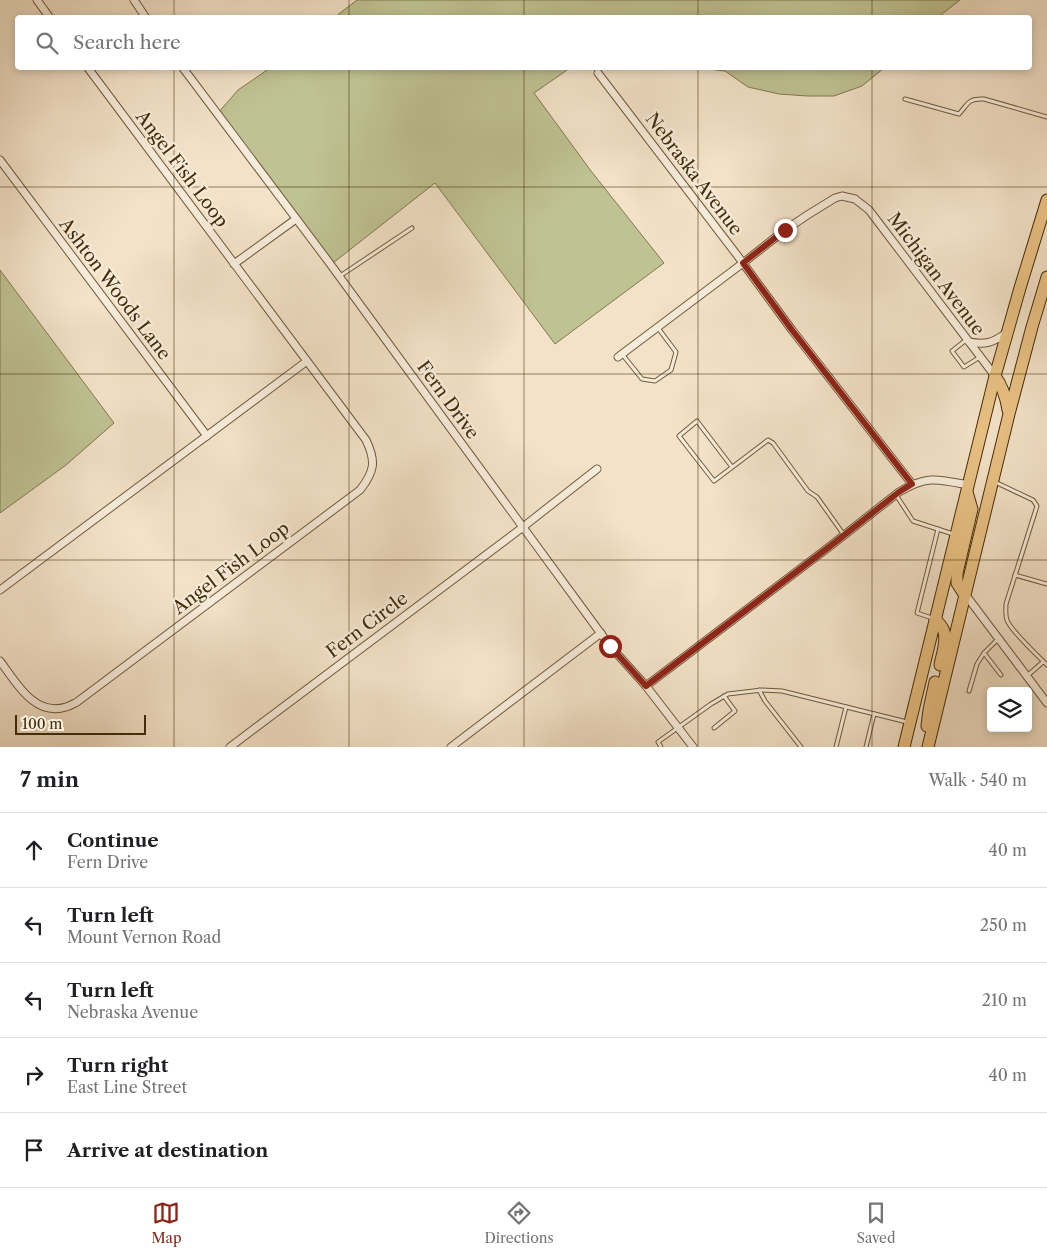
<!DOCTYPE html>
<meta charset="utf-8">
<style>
:root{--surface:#fff;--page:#f2f2f2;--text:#202124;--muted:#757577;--line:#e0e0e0;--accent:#8f2418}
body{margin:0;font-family:"Libre Caslon Text",serif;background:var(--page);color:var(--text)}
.controls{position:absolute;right:15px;bottom:15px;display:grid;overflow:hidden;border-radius:5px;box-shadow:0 2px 8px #0003}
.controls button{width:45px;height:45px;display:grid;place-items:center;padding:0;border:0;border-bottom:1px solid var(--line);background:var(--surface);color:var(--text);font:25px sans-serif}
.scale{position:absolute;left:15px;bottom:12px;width:131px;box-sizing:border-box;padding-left:5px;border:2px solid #442d09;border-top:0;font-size:14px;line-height:18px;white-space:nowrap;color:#442d09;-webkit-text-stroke:4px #f7ecdb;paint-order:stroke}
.stop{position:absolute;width:15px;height:15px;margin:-11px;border:4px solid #8f2418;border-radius:50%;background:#fff}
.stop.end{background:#8f2418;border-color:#fff;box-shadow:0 1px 5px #0008}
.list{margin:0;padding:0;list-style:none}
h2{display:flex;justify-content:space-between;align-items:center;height:65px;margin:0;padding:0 20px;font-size:21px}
h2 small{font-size:16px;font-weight:400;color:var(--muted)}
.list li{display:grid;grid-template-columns:32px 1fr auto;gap:15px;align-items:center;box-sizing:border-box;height:75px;padding:0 20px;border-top:1px solid var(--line)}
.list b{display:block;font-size:19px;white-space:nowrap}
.list p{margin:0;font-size:16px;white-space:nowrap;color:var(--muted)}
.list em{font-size:16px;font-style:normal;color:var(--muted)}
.icon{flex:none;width:28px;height:28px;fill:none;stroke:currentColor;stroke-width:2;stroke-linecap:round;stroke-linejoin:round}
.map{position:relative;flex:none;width:1047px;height:747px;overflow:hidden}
.search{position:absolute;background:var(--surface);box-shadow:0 2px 8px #0003;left:15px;right:15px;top:15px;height:55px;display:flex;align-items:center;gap:12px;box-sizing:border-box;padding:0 18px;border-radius:5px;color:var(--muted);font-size:19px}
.sheet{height:440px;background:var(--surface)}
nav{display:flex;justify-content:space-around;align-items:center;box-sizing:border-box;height:70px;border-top:1px solid var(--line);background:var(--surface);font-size:14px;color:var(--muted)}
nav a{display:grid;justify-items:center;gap:2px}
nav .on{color:var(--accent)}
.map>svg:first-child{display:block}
.green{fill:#bfc293;stroke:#82784e}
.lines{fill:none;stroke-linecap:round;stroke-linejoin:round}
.lane-casing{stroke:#705a39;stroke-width:5}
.street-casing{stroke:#705a39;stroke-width:9}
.primary-casing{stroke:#442d09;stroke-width:13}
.lane{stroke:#f7ecdb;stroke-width:3}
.street{stroke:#f7ecdb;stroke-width:7}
.primary{stroke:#eac184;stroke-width:11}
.route{stroke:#8f2418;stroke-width:6}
.grid{fill:none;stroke:#442d09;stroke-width:1;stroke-opacity:0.55}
.labels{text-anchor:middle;stroke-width:4.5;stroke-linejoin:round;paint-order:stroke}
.street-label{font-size:18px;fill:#442d09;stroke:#f7ecdb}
</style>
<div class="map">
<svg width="1047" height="747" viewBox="0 0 1047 747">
<rect width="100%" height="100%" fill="#f3e2c8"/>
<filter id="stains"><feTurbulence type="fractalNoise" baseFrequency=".004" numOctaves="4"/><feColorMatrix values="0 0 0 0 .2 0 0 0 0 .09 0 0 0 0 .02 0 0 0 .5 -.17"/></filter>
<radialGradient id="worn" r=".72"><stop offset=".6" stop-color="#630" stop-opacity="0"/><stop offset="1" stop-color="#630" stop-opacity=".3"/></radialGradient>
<g class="green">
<path d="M357,0H960L937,18L335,17Z"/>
<path d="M270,68H570L534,93L591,171L664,263L555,344L435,183L333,263L218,113L238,90Z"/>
<path d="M701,68H884L862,86L834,96H807L779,94L748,87L725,71Z"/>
<path d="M0,270L114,423L66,465L0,513Z"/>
</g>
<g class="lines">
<g class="lane-casing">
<g id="lane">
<path d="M905,99L959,114C968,104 968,98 984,99L1047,117"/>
<path d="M340,276L412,228"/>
<path d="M966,340L952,351L964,367L980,357"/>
<path d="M622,354L642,379L655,381L671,370L676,352L658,328"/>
<path d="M732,467L697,421L679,436L714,481L768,440L773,443L808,491L817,497L844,535"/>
<path d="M995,482L1033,500L1037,506L1006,604C1006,609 1005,615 1007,620C1010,630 1038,656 1047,665"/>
<path d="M896,495L913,521L953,534"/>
<path d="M1015,575L1047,584"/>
<path d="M932,618L917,613L938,529"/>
<path d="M984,653L1001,675"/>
<path d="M1027,676L1043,662"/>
<path d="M759,690L765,701L801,747"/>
<path d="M969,691L977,664L984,653L998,639"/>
<path d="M714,728L735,711L724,696"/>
<path d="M661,747L658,742L711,704L728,694L762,690L782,691L907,722"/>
<path d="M836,747L846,707"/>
<path d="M866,747L874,714"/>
</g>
</g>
<g class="street-casing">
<g id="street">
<path d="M37,0L50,18"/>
<path d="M134,0L146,18"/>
<path d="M183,68L328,261L610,646L646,686L693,747"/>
<path d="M598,73L737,255L792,330L912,484"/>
<path d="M0,160L207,436"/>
<path d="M234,264L296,219"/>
<path d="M969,342C985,345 993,343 1006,333"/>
<path d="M618,357L743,263L785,230L809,214L835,198L842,196L855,199L869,210L995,376"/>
<path d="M0,590L307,361"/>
<path d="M965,594L1047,703"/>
<path d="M0,661C16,682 34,717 66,707C70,706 73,704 77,702L360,490C375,471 376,461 366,440L88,68"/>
<path d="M646,686L829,547L899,492C927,475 938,479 968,485"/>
<path d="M230,747L523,527L597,469"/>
<path d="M451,747L601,633"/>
</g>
</g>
<g class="primary-casing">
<g id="primary">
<path d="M995,376C1003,387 1006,397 1008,410"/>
<path d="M964,594L957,583V573L972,509L967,492"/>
<path d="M935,619C938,622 941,625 943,629C948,639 942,654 940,665"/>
<path d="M927,726L929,710L935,682"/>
<path d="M904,747L995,376L1020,288L1047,200"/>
<path d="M928,747L1009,414L1032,327L1047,277"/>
</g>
</g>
<use href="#lane" class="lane"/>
<use href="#street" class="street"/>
<use href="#primary" class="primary"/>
</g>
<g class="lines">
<path class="route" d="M610,646L646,686L829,547L899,492L912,484L792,330L743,263L785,230"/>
</g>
<path class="grid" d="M174,0V18M349,0V18M524,0V18M698,0V18M872,0V18M174,68V747M349,68V747M524,68V747M698,68V747M872,68V747M0,187H1047M0,374H1047M0,560H1047"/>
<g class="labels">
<g class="street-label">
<text transform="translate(182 169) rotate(53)" y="6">Angel Fish Loop</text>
<text transform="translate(694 174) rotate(53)" y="6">Nebraska Avenue</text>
<text transform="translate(936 274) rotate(53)" y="6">Michigan Avenue</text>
<text transform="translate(115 289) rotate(53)" y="6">Ashton Woods Lane</text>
<text transform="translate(448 400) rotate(54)" y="6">Fern Drive</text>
<text transform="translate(231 568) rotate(-37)" y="6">Angel Fish Loop</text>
<text transform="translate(367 625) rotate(-37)" y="6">Fern Circle</text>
</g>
</g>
<rect width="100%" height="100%" filter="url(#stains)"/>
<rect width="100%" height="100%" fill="url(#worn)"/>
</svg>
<div class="controls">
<button><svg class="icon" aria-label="layers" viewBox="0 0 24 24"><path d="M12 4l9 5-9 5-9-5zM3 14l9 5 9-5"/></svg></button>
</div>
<div class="scale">100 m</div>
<div class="stop" style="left:610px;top:646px"></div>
<div class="stop end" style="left:785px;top:230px"></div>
<div class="search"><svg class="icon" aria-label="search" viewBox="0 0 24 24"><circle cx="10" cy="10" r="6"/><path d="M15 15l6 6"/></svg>Search here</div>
</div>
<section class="sheet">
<h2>7 min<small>Walk · 540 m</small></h2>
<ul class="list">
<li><svg class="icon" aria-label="ahead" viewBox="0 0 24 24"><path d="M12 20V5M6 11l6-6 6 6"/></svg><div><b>Continue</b><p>Fern Drive</p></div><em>40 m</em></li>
<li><svg class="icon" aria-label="left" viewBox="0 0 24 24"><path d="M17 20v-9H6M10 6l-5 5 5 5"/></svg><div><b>Turn left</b><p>Mount Vernon Road</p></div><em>250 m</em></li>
<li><svg class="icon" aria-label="left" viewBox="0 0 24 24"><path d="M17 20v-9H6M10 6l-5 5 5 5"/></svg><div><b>Turn left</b><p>Nebraska Avenue</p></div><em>210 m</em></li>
<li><svg class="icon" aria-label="right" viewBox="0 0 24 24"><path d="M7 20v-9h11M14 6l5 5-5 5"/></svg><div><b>Turn right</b><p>East Line Street</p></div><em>40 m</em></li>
<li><svg class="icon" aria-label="arrive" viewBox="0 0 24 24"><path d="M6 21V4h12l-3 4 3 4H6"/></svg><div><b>Arrive at destination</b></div></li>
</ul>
</section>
<nav>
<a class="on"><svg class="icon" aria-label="map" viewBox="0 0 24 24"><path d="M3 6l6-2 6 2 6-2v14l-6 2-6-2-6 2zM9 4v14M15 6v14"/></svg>Map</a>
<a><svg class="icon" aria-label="directions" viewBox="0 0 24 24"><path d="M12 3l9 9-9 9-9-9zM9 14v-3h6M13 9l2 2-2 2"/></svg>Directions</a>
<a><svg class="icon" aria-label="saved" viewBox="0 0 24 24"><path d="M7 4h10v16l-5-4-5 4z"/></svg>Saved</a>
</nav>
